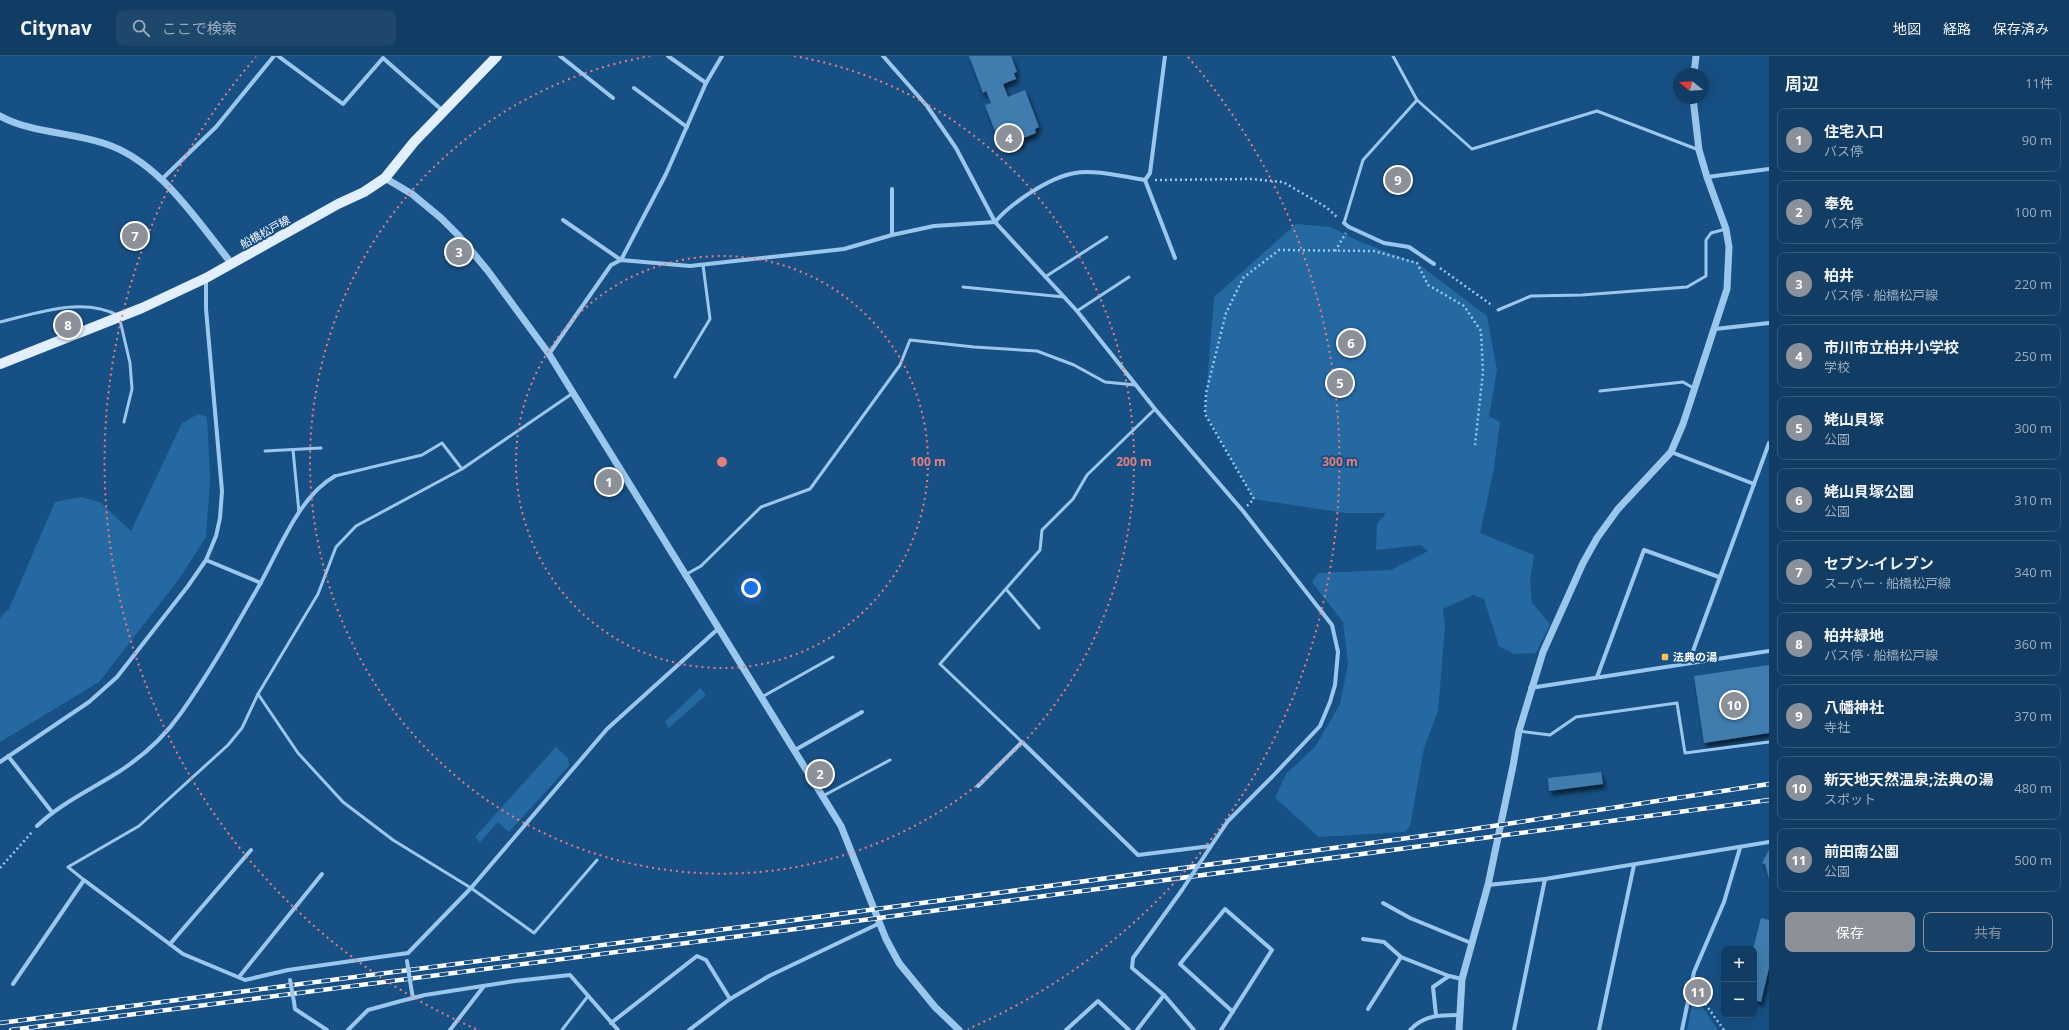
<!DOCTYPE html>
<html lang="ja">
<meta charset="utf-8">
<style>
:root{--surface:#113c63;--page:#1e476c;--text:#f1f3f6;--muted:#9cadbe;--line:#305678;--accent:#8c9099}
body{margin:0;font-family:"Open Sans","Noto Sans JP",sans-serif;background:var(--page);color:var(--text)}
.controls{position:absolute;right:12px;bottom:12px;display:grid;overflow:hidden;border-radius:8px;box-shadow:0 4px 16px #0002}
.controls button{width:36px;height:36px;display:grid;place-items:center;padding:0;border:0;border-bottom:1px solid var(--line);background:var(--surface);color:var(--text);font:20px sans-serif}
.compass{position:absolute;left:1673px;top:12px;width:36px;height:36px;border-radius:50%;background:var(--surface);box-shadow:0 4px 16px #0002;rotate:288deg}
.you{position:absolute;left:751px;top:532px;width:14px;height:14px;margin:-10px;border:3px solid #fff;border-radius:50%;background:#1a73e8;box-shadow:0 0 0 6px #1a73e833}
.badge{display:grid;place-items:center;width:26px;height:26px;border-radius:50%;background:var(--accent);color:#fff;font-size:13px;font-weight:700}
.pin{position:absolute;translate:-50% -50%;border:2px solid #fff;box-shadow:0 1px 4px #0006}
.list{margin:0;padding:0;list-style:none}
h2{display:flex;justify-content:space-between;align-items:center;height:52px;margin:0;padding:0 16px;font-size:17px}
h2 small{font-size:13px;font-weight:400;color:var(--muted)}
.list li{display:grid;grid-template-columns:26px 1fr auto;gap:12px;align-items:center;box-sizing:border-box;height:64px;margin:0 8px 8px;padding:0 8px;border:1px solid var(--line);border-radius:8px}
.list b{display:block;font-size:15px;white-space:nowrap}
.list p{margin:0;font-size:13px;white-space:nowrap;color:var(--muted)}
.list em{font-size:13px;font-style:normal;color:var(--muted)}
.actions{display:flex;gap:8px;padding:12px 16px}
.actions a{flex:1;padding:9px 0;border:1px solid var(--accent);border-radius:8px;text-align:center;font-size:14px;color:var(--accent)}
.actions .main{background:var(--accent);color:#fff}
.icon{flex:none;width:22px;height:22px;fill:none;stroke:currentColor;stroke-width:2;stroke-linecap:round;stroke-linejoin:round}
.map{position:relative;flex:none;width:1769px;height:974px;overflow:hidden}
header{display:flex;align-items:center;gap:24px;box-sizing:border-box;height:56px;padding:0 20px;background:var(--surface);border-bottom:1px solid var(--line)}
header strong{font-size:19px}
nav{display:flex;gap:22px;margin-inline-start:auto;font-size:14px}
.search{width:280px;height:36px;background:var(--page);display:flex;align-items:center;gap:10px;box-sizing:border-box;padding:0 14px;border-radius:8px;color:var(--muted);font-size:15px}
main{display:flex}
aside{flex:1;background:var(--surface)}
.map>svg:first-child{display:block}
.green{fill:#2569a2}
.building{fill:#3f7bae;filter:url(#shadow)}
.lines{fill:none;stroke-linecap:round;stroke-linejoin:round}
.path{stroke:#9bc7ed;stroke-width:2.5;stroke-dasharray:2 3;stroke-linecap:butt}
.service{stroke:#9bc7ed;stroke-width:3}
.minor{stroke:#9bc7ed;stroke-width:4}
.tertiary{stroke:#9bc7ed;stroke-width:7}
.primary{stroke:#e1efff;stroke-width:10}
.rail-casing{stroke:#fff;stroke-width:4.5}
.rail{stroke:#175084;stroke-width:3;stroke-dasharray:9;stroke-linecap:butt}
.minor-bridge{stroke:#9bc7ed;stroke-width:4}
.ring{fill:none;stroke:#e67e7e;stroke-width:2;stroke-dasharray:2 4}
.poi-dot{fill:#ffbf57;stroke:#175084;stroke-width:1.5}
.labels{text-anchor:middle;stroke-width:4;stroke-linejoin:round;paint-order:stroke}
.street-label{font-size:11px;fill:#fff;stroke:#175084}
.poi-label{font-size:11px;font-weight:bold;fill:#fff;stroke:#175084;text-anchor:start}
.centre{fill:#e67e7e;stroke:#175084;stroke-width:2}
.ring-label{font-size:12px;text-anchor:middle;font-weight:bold;fill:#e67e7e;stroke:#175084;stroke-width:4;stroke-linejoin:round;paint-order:stroke}
</style>
<header>
<strong>Citynav</strong>
<div class="search"><svg class="icon" aria-label="search" viewBox="0 0 24 24"><circle cx="10" cy="10" r="6"/><path d="M15 15l6 6"/></svg>ここで検索</div>
<nav><a>地図</a><a>経路</a><a>保存済み</a></nav>
</header>
<main>
<div class="map">
<svg width="1769" height="974" viewBox="0 0 1769 974">
<defs>
<filter id="shadow"><feDropShadow dx="2.5" dy="4.5" stdDeviation="2" flood-color="#0009"/></filter>
</defs>
<rect width="100%" height="100%" fill="#175084"/>
<g class="green">
<path d="M1296,168L1331,171L1358,185L1417,207L1487,260L1497,314L1489,360L1500,366L1494,412L1480,477L1534,499L1530,525L1532,547L1550,568L1536,597L1514,598L1499,590L1484,543L1473,539L1443,553L1445,571L1438,655L1424,692L1410,770L1405,776L1319,781L1275,742L1286,718L1315,691L1340,648L1348,608L1343,566L1312,526L1318,517L1391,514L1428,495L1421,489L1376,494L1377,468L1386,457H1345L1254,443L1205,356L1214,241Z"/>
<path d="M198,358L207,361L210,424L206,481L179,523L99,626L0,686V562L9,553L55,446L81,441L100,446L131,475L182,367Z"/>
<path d="M700,632L706,639L669,672L665,666Z"/>
<path d="M556,691L568,702L569,710L509,776L498,766L480,786L475,781Z"/>
<path d="M1698,920L1703,952L1718,974H1687Z"/>
</g>
<g class="building">
<path d="M969,0H1011L1017,16L1014,17L1016,23L1003,28L1008,41L1025,34L1039,71L1035,73L1036,77L1021,83L1023,87L1005,94L1001,82L998,83L985,49L991,47L986,35L983,37Z"/>
<path d="M1769,609V677L1704,687L1694,620Z"/>
<path d="M1601,716L1603,728L1549,735L1548,722Z"/>
<path d="M1769,794V823L1765,808L1762,807Z"/>
<path d="M1761,862L1769,864V912L1761,946L1754,944L1753,893Z"/>
</g>
<g class="lines">
<g class="path">
<path d="M1155,124L1253,123L1283,126L1326,151L1337,161"/>
<path d="M1335,195L1346,177"/>
<path d="M1440,212L1493,250"/>
<path d="M1247,450L1254,443L1205,358L1206,337L1226,257L1243,222L1279,194L1374,195L1417,207L1428,229L1464,250L1481,275L1483,316L1475,389"/>
<path d="M0,812L33,775"/>
<path d="M1702,923L1706,949L1724,974"/>
</g>
<g class="service">
<path d="M1393,0L1417,44L1472,93L1597,55L1699,94"/>
<path d="M1344,167L1363,104L1417,44"/>
<path d="M1045,221L1107,181"/>
<path d="M963,231L1064,241"/>
<path d="M1498,254L1531,240L1582,239L1687,231L1706,220V184L1711,177L1726,173"/>
<path d="M1077,255L1129,221"/>
<path d="M0,266C37,257 84,240 119,260L130,307L132,333L124,366"/>
<path d="M675,321L710,263L703,209"/>
<path d="M1600,335L1683,326L1695,333"/>
<path d="M293,394L299,456"/>
<path d="M265,395L321,392"/>
<path d="M335,420L422,399L442,387L462,413"/>
<path d="M685,519L701,510L761,451L810,433L900,309L910,284L974,291L1037,295L1074,309L1105,326L1136,329"/>
<path d="M1006,533L1039,572"/>
<path d="M258,638L298,697L343,746L393,784L471,832L534,877L597,804"/>
<path d="M762,641L833,601"/>
<path d="M1519,675L1550,679L1576,661L1677,647L1685,697L1769,686"/>
<path d="M1022,686L940,608L1040,494L1042,474L1073,443L1087,419L1155,353"/>
<path d="M823,740L890,704"/>
<path d="M84,824L68,811L139,770L228,689L242,672L258,638L318,538L336,491L356,470L462,413L573,337"/>
<path d="M562,974L588,940"/>
</g>
<g class="minor">
<path d="M278,0L343,48L383,2L443,55"/>
<path d="M560,0L613,42"/>
<path d="M668,0L706,27"/>
<path d="M883,0L927,50L956,92L995,166L1077,255L1155,353L1243,455L1332,569L1338,596L1335,629L1330,646L1320,670L1272,721L1228,765L1211,790L1138,799L1022,686L978,730"/>
<path d="M634,32L687,71"/>
<path d="M1707,121L1769,113"/>
<path d="M162,123L216,71L274,0"/>
<path d="M1145,124L1150,117L1165,0"/>
<path d="M1145,124L1175,202"/>
<path d="M892,133V179"/>
<path d="M563,164L621,204L666,118L706,27L722,0"/>
<path d="M1344,167L1349,171L1384,187L1409,191L1434,208"/>
<path d="M1715,273L1769,267"/>
<path d="M549,298L611,209L621,204L690,210L844,193L892,179L934,170L995,166C1011,147 1050,121 1075,117C1094,113 1125,121 1145,124"/>
<path d="M1671,396L1754,428"/>
<path d="M206,504L261,527"/>
<path d="M1689,606L1769,387"/>
<path d="M1597,621L1644,494L1719,521"/>
<path d="M1530,632L1769,595"/>
<path d="M795,694L862,656"/>
<path d="M8,700L52,756"/>
<path d="M0,706L89,646L117,621L188,530L206,504L216,480L220,462L222,435L206,253V223"/>
<path d="M37,770C61,747 92,733 120,715C143,700 165,680 181,657C210,616 235,572 260,528C279,494 299,440 335,420"/>
<path d="M1488,829L1545,823L1769,786"/>
<path d="M1182,834L1133,902L1132,912L1164,939L1194,974"/>
<path d="M1383,847L1410,862L1471,887"/>
<path d="M1363,883L1384,886L1401,901"/>
<path d="M170,888L251,794"/>
<path d="M239,921L322,818"/>
<path d="M13,928L84,824L183,898L245,924L288,914L408,897L471,832L607,673L719,572"/>
<path d="M411,931L413,942"/>
<path d="M294,946L295,953L327,974"/>
<path d="M1368,953L1401,901L1449,920L1462,923"/>
<path d="M1436,959L1433,931L1449,920"/>
<path d="M611,967L697,900L706,904L730,943"/>
<path d="M348,974L368,954L401,945L425,939L515,925L570,919L618,974"/>
<path d="M450,974L484,930"/>
<path d="M689,974L730,943L769,920L880,867"/>
<path d="M1066,974L1098,945L1129,974"/>
<path d="M1137,974L1164,939"/>
<path d="M1221,974L1272,894L1225,853L1180,908L1233,956"/>
<path d="M1410,974C1424,959 1440,959 1458,959"/>
<path d="M1514,974L1545,823"/>
<path d="M1599,974L1634,809"/>
<path d="M1682,974L1694,916L1724,846L1740,792"/>
</g>
<g class="tertiary">
<path d="M1694,18L1696,0"/>
<path d="M0,60C31,77 70,76 103,87C159,104 196,164 232,208"/>
<path d="M385,122L412,138L441,162L459,180L488,215L549,298L841,770L886,883L899,907L935,951L959,974"/>
<path d="M1459,974L1462,923L1488,829L1513,710L1519,675L1543,596L1583,507L1597,482L1618,453L1671,396L1683,368L1727,233L1729,191L1726,173L1707,121L1699,94L1693,42"/>
</g>
<path class="primary" d="M0,308L142,252L206,222L338,148L364,136L385,122L414,86L497,0"/>
<g class="rail-casing">
<g id="rail">
<path d="M0,967L787,865L1460,775L1769,728"/>
<path d="M11,974L788,874L1769,744"/>
</g>
</g>
<use href="#rail" class="rail"/>
<g class="minor-bridge">
<path d="M1182,834L1211,790"/>
<path d="M407,905L411,931"/>
<path d="M290,924L294,946"/>
</g>
</g>
<g class="ring">
<circle cx="722" cy="406" r="206"/>
<path d="M794 0A412 412 0 1 1 650 0"/>
<path d="M476 973A618 618 0 0 1 256 1M1188 1A618 618 0 0 1 968 973"/>
</g>
<rect class="poi-dot" x="1661" y="597" width="8" height="8" rx="2"/>
<g class="labels">
<g class="street-label">
<text transform="translate(265 176) rotate(-29)" y="4">船橋松戸線</text>
</g>
<g class="poi-label">
<text x="1673" y="605">法典の湯</text>
</g>
</g>
<circle cx="722" cy="406" r="6" class="centre"/>
<g class="ring-label">
<text x="928" y="410">100 m</text>
<text x="1134" y="410">200 m</text>
<text x="1340" y="410">300 m</text>
</g>
</svg>
<div class="controls">
<button>+</button>
<button>−</button>
</div>
<svg class="compass" viewBox="-18 -18 36 36"><path d="M0-13l5 13h-10z" fill="#e53935"/><path d="M0 13l5-13h-10z" fill="#9cadbe"/></svg>
<div class="you"></div>
<div class="pin badge" style="left:609px;top:426px">1</div>
<div class="pin badge" style="left:820px;top:718px">2</div>
<div class="pin badge" style="left:459px;top:196px">3</div>
<div class="pin badge" style="left:1009px;top:82px">4</div>
<div class="pin badge" style="left:1340px;top:327px">5</div>
<div class="pin badge" style="left:1351px;top:287px">6</div>
<div class="pin badge" style="left:135px;top:180px">7</div>
<div class="pin badge" style="left:68px;top:269px">8</div>
<div class="pin badge" style="left:1398px;top:124px">9</div>
<div class="pin badge" style="left:1734px;top:649px">10</div>
<div class="pin badge" style="left:1698px;top:936px">11</div>
</div>
<aside>
<h2>周辺<small>11件</small></h2>
<ul class="list">
<li><span class="badge">1</span><div><b>住宅入口</b><p>バス停</p></div><em>90 m</em></li>
<li><span class="badge">2</span><div><b>奉免</b><p>バス停</p></div><em>100 m</em></li>
<li><span class="badge">3</span><div><b>柏井</b><p>バス停 · 船橋松戸線</p></div><em>220 m</em></li>
<li><span class="badge">4</span><div><b>市川市立柏井小学校</b><p>学校</p></div><em>250 m</em></li>
<li><span class="badge">5</span><div><b>姥山貝塚</b><p>公園</p></div><em>300 m</em></li>
<li><span class="badge">6</span><div><b>姥山貝塚公園</b><p>公園</p></div><em>310 m</em></li>
<li><span class="badge">7</span><div><b>セブン-イレブン</b><p>スーパー · 船橋松戸線</p></div><em>340 m</em></li>
<li><span class="badge">8</span><div><b>柏井緑地</b><p>バス停 · 船橋松戸線</p></div><em>360 m</em></li>
<li><span class="badge">9</span><div><b>八幡神社</b><p>寺社</p></div><em>370 m</em></li>
<li><span class="badge">10</span><div><b>新天地天然温泉;法典の湯</b><p>スポット</p></div><em>480 m</em></li>
<li><span class="badge">11</span><div><b>前田南公園</b><p>公園</p></div><em>500 m</em></li>
</ul>
<div class="actions"><a class="main">保存</a><a>共有</a></div>
</aside>
</main>
